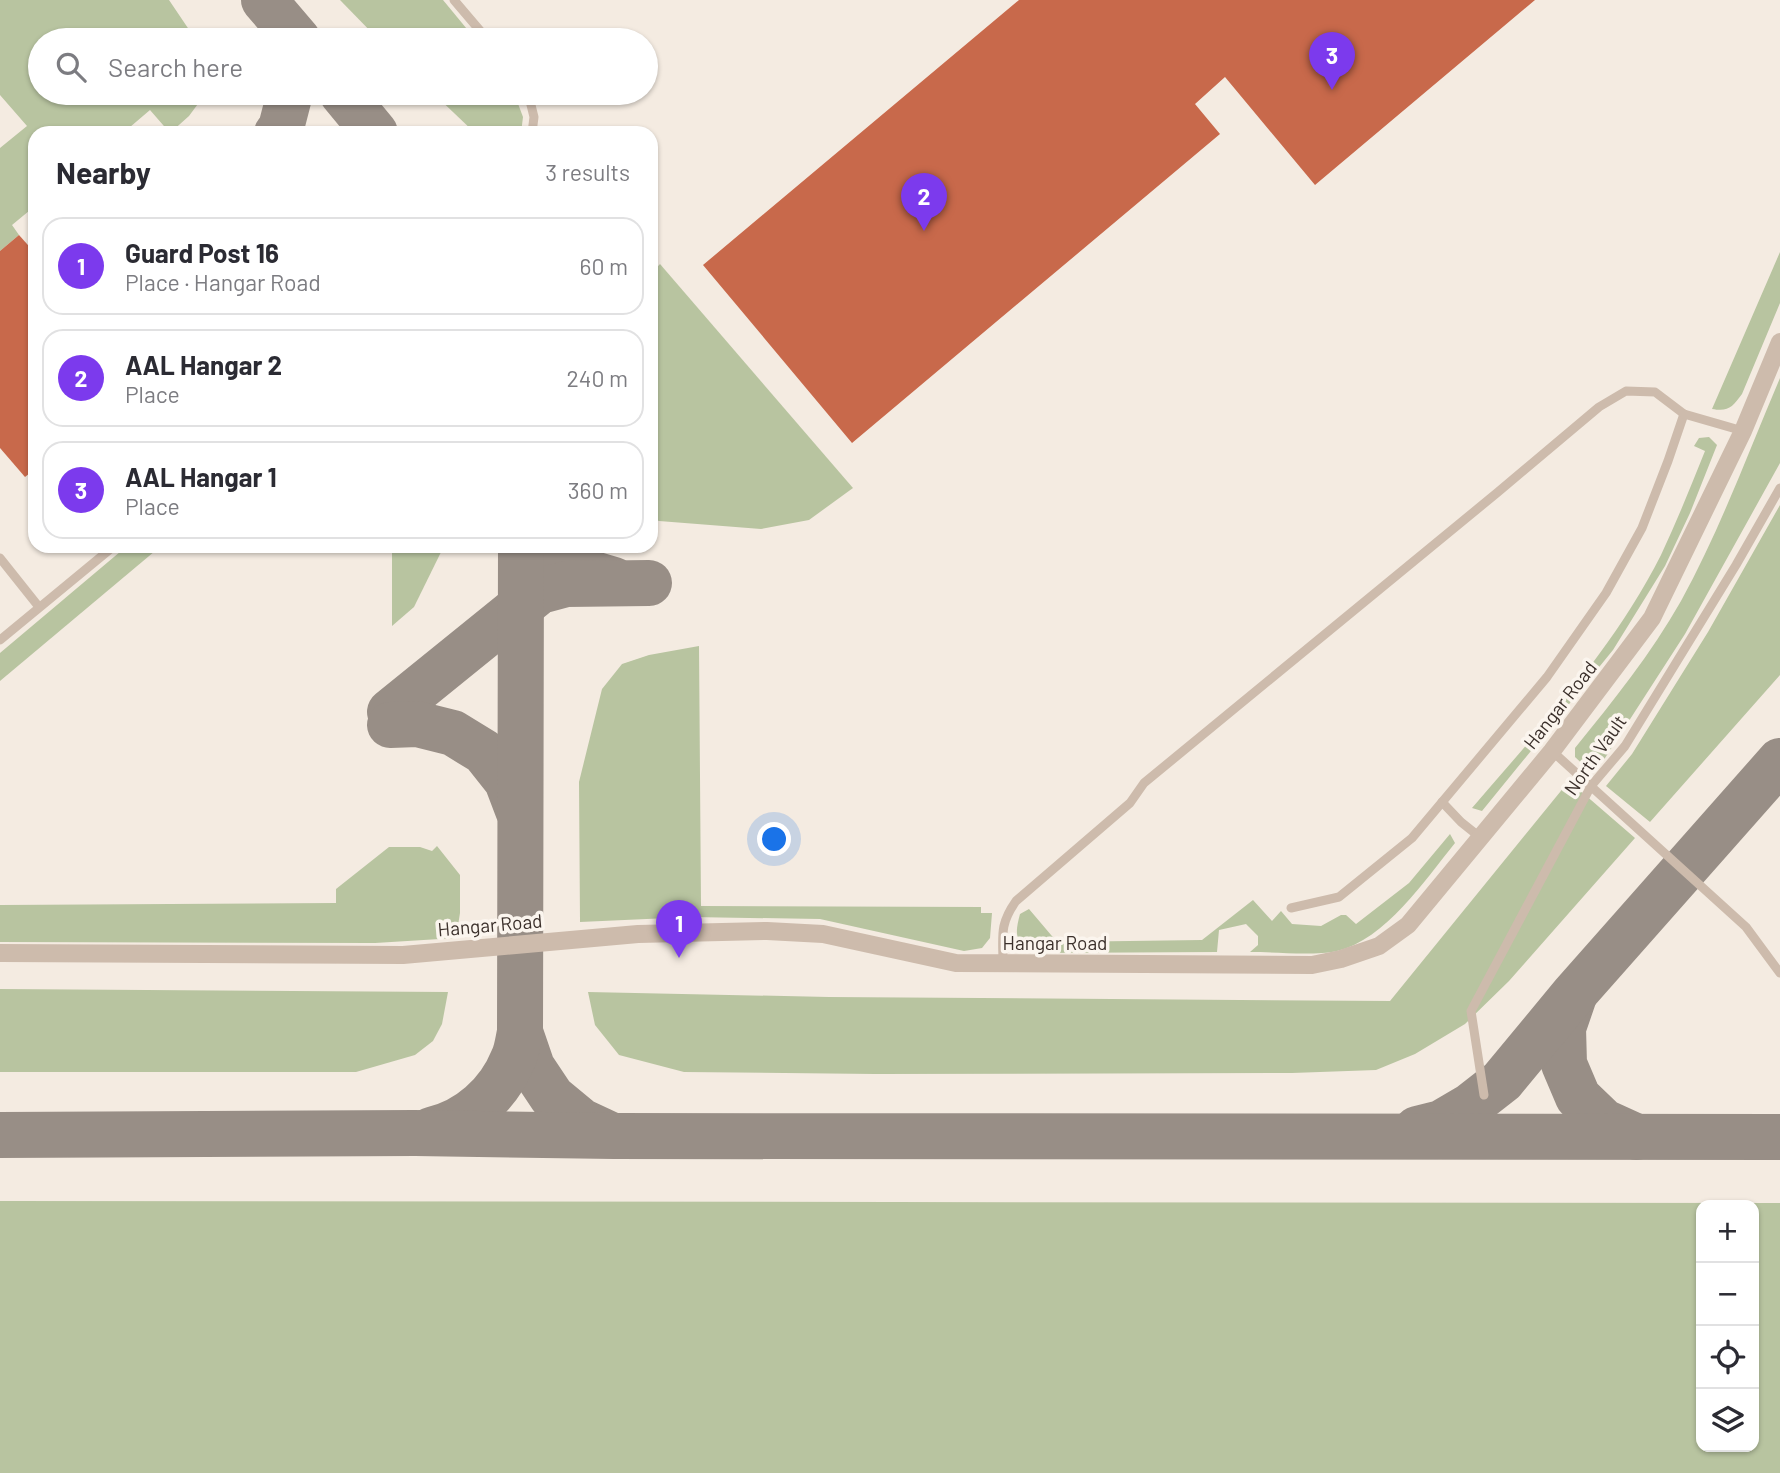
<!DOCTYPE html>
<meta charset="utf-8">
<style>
:root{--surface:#fff;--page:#f7f7f7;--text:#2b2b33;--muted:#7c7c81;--line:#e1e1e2;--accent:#7c3aed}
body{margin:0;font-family:Barlow,sans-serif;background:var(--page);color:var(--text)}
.controls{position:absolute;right:21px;bottom:21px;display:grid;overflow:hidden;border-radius:14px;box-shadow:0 2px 5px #0004}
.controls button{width:63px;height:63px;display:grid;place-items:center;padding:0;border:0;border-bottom:2px solid var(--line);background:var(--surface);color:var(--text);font:35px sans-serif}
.you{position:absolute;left:775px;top:840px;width:24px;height:24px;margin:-18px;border:5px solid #fff;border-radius:50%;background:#1a73e8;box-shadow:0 0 0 10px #1a73e833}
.badge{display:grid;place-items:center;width:46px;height:46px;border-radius:50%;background:var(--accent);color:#fff;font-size:23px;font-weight:700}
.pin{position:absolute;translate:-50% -58px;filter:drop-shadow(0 2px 4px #0008)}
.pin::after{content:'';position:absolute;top:37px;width:24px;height:21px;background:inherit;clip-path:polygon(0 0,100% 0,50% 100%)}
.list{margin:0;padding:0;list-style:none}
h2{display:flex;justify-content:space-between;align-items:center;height:91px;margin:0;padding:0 28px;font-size:30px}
h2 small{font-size:23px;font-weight:400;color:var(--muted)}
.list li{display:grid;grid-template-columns:46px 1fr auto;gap:21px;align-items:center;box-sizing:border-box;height:98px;margin:0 14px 14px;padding:0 14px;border:2px solid var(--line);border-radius:21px}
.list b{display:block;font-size:26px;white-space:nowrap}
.list p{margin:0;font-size:23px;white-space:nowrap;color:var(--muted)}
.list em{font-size:23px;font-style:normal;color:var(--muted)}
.icon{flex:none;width:38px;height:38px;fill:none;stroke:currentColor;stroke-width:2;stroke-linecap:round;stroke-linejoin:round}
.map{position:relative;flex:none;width:1780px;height:1473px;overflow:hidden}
.search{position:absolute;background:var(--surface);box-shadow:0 2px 5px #0004;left:28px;top:28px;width:630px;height:77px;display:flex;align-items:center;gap:18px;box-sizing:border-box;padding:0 24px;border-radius:38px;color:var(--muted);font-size:26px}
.panel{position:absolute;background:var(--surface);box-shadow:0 2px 5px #0004;left:28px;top:126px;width:630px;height:427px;border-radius:21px}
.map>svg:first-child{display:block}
.green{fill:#b8c4a0;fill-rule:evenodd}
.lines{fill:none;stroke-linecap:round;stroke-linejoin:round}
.taxiway{stroke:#988e86;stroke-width:46}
.building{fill:#c8694b}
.lane{stroke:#cdbbac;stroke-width:9}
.street{stroke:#cdbbac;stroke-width:18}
.labels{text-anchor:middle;stroke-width:7;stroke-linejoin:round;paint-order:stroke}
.street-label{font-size:19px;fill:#3b302b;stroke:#fbf5ee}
</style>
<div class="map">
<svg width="1780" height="1473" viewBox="0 0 1780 1473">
<rect width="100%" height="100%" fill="#f4ebe1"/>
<g class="green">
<path d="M0,0H169L196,40H40V93H206L189,116L170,133L150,110L123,133H35V206L12,225L19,235L0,251V148L27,126L0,95Z"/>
<path d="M340,0H443L476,40H379Z"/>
<path d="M433,93H514L523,117L521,133H475Z"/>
<path d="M1780,252V303L1742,394C1732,407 1729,412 1712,409Z"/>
<path d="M660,264L853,488L809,520L761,529L659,521L651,518V274Z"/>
<path d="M1780,378V463L1685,634L1605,758L1590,771L1575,757V748C1613,701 1651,654 1681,601C1720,530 1748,453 1780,378Z"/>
<path d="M1709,437L1717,445L1690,513L1665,566L1613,650L1482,811L1472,808C1540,729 1614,648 1661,555C1677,521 1691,486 1705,451L1694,446L1699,438Z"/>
<path d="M1780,505V675L1650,822L1606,786L1632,754L1708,632Z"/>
<path d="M127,546H161L0,681V653Z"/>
<path d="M392,546H444L414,607L392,626Z"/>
<path d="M699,646L701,906L981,907V913H992L990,938L982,948L964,951L820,919L691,917L580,922L579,782L602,689L622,664L649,655Z"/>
<path d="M1569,781L1635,838L1509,981L1465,1024L1415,1054L1376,1070L1292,1073L875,1074L684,1072L619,1055L595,1025L588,992L829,997L1390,1001Z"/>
<path d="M1450,834L1455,843C1425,880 1385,940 1337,951C1314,956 1274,952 1250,952L1258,945V936L1246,924L1219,930L1217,952L1038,953C1015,944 1014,936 1020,914L1029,909L1057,942L1202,940L1253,900L1272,921L1281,911L1292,924L1321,926L1341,915H1346L1356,924L1409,883Z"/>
<path d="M437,846L460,875V913L456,938L375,943L0,942V905L336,903V889L389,847H420L432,851Z"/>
<path d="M0,989L448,992L442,1024L433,1041L415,1055L356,1072H0Z"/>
<path d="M0,1201L1780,1203V1473H0ZM1701,1205H1754V1447H1701Z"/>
</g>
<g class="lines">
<g class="taxiway">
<path d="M264,0L298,40"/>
<path d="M342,93L375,133"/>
<path d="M277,133L281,128L290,93"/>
<path d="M553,546L555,550L587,572L614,580"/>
<path d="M390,712L521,606L540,591L566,584L649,583"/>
<path d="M390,725L417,724L453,733L484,752L507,781L518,810"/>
<path d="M1574,996L1563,1028L1564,1064L1578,1097L1604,1122L1637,1137"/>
<path d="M520,1032L532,1067L552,1097L581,1121L611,1135"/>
<path d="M1417,1129L1441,1123L1470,1106L1502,1081L1574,994L1780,761"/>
<path d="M431,1130C468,1122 499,1094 513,1059C517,1051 518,1041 520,1032L521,546"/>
<path d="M0,1135L415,1133L614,1136L1780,1137"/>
</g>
</g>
<g class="building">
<path d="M1019,0H1535L1315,185L1225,77L1195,104L1220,134L852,443L703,265Z"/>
<path d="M19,235L35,253V469L25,477L0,448V251Z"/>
</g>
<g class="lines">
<g class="lane">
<path d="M454,0L488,40"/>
<path d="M528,93L534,117L532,133"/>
<path d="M0,558L39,607"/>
<path d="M0,640L114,546"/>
<path d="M1552,751L1746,927L1780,973"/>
<path d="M1442,802L1461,822L1481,838"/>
<path d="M1291,908L1339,897L1412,838L1547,677L1606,593L1642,528L1668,461L1684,414"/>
<path d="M1003,964C1003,936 999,925 1016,901L1130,803L1144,783L1498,492L1599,407L1626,391L1655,392L1684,414L1743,431"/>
<path d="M1484,1095L1471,1011L1591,786L1625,746L1736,565L1780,488"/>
</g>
<path class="street" d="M0,953L403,955L638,934L767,931L823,934L956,963L1312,965L1341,959L1379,946L1408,925L1552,751L1652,618L1743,431L1780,342"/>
</g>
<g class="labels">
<g class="street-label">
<text transform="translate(1560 705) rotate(-52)" y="7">Hangar Road</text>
<text transform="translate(1595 755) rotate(-55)" y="7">North Vault</text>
<text transform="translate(490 925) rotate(-5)" y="7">Hangar Road</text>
<text x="1055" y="950">Hangar Road</text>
</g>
</g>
</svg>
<div class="controls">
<button>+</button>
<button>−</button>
<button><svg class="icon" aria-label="locate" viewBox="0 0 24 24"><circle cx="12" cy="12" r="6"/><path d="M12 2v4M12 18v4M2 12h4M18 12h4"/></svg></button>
<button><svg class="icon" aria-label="layers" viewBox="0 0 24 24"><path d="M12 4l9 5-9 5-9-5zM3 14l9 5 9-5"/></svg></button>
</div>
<div class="you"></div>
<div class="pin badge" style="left:679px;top:958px">1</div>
<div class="pin badge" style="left:924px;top:231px">2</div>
<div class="pin badge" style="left:1332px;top:90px">3</div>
<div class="search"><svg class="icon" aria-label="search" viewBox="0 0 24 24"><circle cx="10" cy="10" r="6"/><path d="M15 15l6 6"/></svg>Search here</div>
<section class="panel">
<h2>Nearby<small>3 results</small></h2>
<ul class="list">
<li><span class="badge">1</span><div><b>Guard Post 16</b><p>Place · Hangar Road</p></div><em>60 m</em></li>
<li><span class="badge">2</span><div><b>AAL Hangar 2</b><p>Place</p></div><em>240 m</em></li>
<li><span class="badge">3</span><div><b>AAL Hangar 1</b><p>Place</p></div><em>360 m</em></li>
</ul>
</section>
</div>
